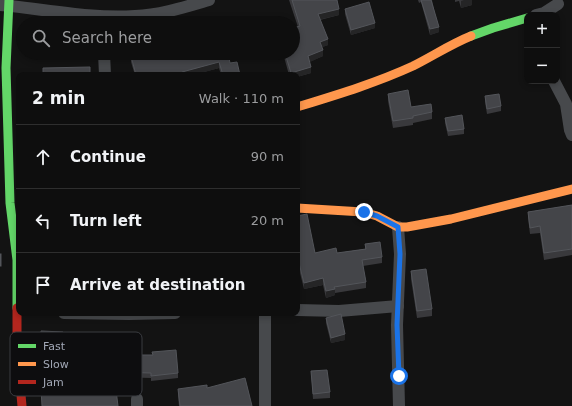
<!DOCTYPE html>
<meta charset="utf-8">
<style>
:root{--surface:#0e0e0e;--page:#1c1c1c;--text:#f1f3f6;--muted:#9b9c9e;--line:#2e2e2e}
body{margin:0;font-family:"DejaVu Sans",sans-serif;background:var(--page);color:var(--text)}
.controls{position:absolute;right:12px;top:12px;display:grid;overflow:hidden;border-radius:8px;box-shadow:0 2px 6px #0003}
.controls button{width:36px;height:36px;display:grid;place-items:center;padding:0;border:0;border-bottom:1px solid var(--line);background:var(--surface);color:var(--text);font:20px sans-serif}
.stop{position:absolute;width:12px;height:12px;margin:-9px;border:3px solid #1a73e8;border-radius:50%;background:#fff}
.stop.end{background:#1a73e8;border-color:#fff;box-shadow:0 1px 4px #0008}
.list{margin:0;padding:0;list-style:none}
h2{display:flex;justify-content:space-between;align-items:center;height:52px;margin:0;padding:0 16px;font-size:17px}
h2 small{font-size:13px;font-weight:400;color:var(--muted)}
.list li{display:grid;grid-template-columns:26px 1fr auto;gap:12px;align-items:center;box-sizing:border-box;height:64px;padding:0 16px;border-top:1px solid var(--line)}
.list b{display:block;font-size:15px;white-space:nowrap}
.list em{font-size:13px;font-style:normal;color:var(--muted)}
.icon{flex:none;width:22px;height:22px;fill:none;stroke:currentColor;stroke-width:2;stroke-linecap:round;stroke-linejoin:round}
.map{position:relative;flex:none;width:572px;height:406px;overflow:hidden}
.search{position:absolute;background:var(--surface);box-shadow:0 2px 6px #0003;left:16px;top:16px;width:284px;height:44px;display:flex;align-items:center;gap:10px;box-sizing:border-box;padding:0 14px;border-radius:22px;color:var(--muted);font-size:15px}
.panel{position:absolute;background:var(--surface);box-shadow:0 2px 6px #0003;left:16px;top:72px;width:284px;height:244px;border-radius:8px}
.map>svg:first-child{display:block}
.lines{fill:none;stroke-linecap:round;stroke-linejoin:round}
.street{stroke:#47494c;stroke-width:12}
.fast{stroke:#63d668;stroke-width:9}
.slow{stroke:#ff974d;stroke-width:9}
.jam{stroke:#b3261e;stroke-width:9}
.wall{fill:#39393c}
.shaded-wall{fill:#252526}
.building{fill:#444549;stroke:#53555a}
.route{stroke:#1a73e8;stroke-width:5}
.key{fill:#0d0d0f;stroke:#3a3c41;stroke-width:1}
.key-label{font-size:11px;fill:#a2a8b6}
</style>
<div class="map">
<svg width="572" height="406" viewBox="0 0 572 406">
<rect width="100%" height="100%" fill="#131313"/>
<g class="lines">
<g class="street">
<path d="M0,5C45,9 89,19 135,16C160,15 185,7 209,0"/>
<path d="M536,15L544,13L558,4"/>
<path d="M104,53L105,75"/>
<path d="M554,81L566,104L570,130L572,135"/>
<path d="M398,227L400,254L397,325L399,406"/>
<path d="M297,310L339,311L398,306"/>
<path d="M64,313L129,314L175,313"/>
<path d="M265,313V406"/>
<path d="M137,399V406"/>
</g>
<g class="fast">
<path d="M9,0L6,68L10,203L17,260V308"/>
<path d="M471,36L493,28L527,18"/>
</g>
<g class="slow">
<path d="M297,107C336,95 376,83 413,66C433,56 451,44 471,36"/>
<path d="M297,208L363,212L377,216L398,227H407L451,219L572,189"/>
</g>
<path class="jam" d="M17,308V350L22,406"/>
</g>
<g class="wall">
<path d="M289,0H337L339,15L320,20L328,45L322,47L323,56L309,62L311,73L297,77V75H289L283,53H293L298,27Z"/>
<path d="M418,0H432L439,32L430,35L421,2L419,3Z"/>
<path d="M455,0H472V5L461,8L459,1L455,2Z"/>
<path d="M345,9L375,28L351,35L345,14Z"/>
<path d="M131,56L230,63L240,75H221L219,68L193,75H135L131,62Z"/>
<path d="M388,94L411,107L432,112V119L413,123V125L393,128L388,101Z"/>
<path d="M485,96L501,106V111L487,114L485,102Z"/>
<path d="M445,118L464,129V134L448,136L445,123Z"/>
<path d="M572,205V255L544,260L540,233L530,234L528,218V212Z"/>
<path d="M297,216L315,253H337L365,249V244L382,257V263L363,266L366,282V288L335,293V295L326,298L323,285L304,289L297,261Z"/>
<path d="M411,271L432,309V316L417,318L411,279Z"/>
<path d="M326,318L345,340L331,343L326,323Z"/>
<path d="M63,340L61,368L39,367V359Z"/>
<path d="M94,350L109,355L178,373V378L151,381V378L116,377V376L97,377V371H95Z"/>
<path d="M311,371L330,392V398L313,399Z"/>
<path d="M207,388L252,406H179L178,396V389Z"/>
</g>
<g class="shaded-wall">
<path d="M464,0H472V5L461,8V1Z"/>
<path d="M339,9V15L318,20V14Z"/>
<path d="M375,23V28L351,35V30Z"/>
<path d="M439,27V32L430,35V29Z"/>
<path d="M328,39V45L320,48V42Z"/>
<path d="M323,50V56L308,63V56Z"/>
<path d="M219,62V68L193,75H176L182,72Z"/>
<path d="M311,67V73L297,77V75H291V73Z"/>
<path d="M323,278V285L304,289V283Z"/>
<path d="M335,289V295L326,298V291Z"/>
<path d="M63,332V340L61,368V361Z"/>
<path d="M345,334V340L331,343V338Z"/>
</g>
<g class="building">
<path d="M292,0H337L339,9L318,14L328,39L320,42L323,50L308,56L311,67L291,73L285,53H293V28L300,26Z"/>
<path d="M421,0H431L439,27L430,29Z"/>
<path d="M369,2L375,23L351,30L345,9Z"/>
<rect x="40" y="21" width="21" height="2"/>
<path d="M143,53H228L230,63L237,62L240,75H223L219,62L182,72V73L176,75H136L131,56Z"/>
<path d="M90,67V75H43V68Z"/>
<path d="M408,90L411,107L431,104L432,112L413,116V118L393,121L388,94Z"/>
<path d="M499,94L501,106L487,109L485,96Z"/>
<path d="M462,115L464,129L448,131L445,118Z"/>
<path d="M572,205V249L544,253L540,226L530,228L528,212Z"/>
<path d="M307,214L315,253L336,248L337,253L366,249L365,244L380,242L382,257L362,260L366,282L334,287L335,289L326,291L323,278L304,283L297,255V216Z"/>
<rect x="0" y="254" width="1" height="12"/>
<path d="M426,269L432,309L417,311L411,271Z"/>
<path d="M341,314L345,334L331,338L326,318Z"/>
<path d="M41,331L63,332L61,361L39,359Z"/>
<path d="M94,350H109V355H153L152,352L176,350L178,373L151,376V373L116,372V371H97V366H95Z"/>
<path d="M327,370L330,392L313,394L311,371Z"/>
<path d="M245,378L252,406H180L178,389L207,385V388Z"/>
<path d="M85,386L86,393L116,390L118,406H42L41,388Z"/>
</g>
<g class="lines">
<path class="route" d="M364,212L377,216L398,227L400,254L397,325L399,376"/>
</g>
<rect x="10" y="332" width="132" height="64" rx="6" class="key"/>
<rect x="18" y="344" width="18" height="4" fill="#63d668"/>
<rect x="18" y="362" width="18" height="4" fill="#ff974d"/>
<rect x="18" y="380" width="18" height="4" fill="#b3261e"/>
<g class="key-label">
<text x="43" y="350">Fast</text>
<text x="43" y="368">Slow</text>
<text x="43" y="386">Jam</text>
</g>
</svg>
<div class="controls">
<button>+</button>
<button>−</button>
</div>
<div class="stop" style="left:399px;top:376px"></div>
<div class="stop end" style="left:364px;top:212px"></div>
<div class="search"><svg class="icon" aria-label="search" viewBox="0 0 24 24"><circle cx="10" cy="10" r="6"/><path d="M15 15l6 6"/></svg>Search here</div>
<section class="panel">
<h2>2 min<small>Walk · 110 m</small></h2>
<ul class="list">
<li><svg class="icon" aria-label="ahead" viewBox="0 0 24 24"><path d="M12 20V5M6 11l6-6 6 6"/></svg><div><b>Continue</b></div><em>90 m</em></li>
<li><svg class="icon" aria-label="left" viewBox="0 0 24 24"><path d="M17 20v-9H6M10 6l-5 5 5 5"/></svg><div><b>Turn left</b></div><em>20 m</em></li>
<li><svg class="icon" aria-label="arrive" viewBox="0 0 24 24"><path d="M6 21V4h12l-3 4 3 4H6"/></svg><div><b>Arrive at destination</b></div></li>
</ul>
</section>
</div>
